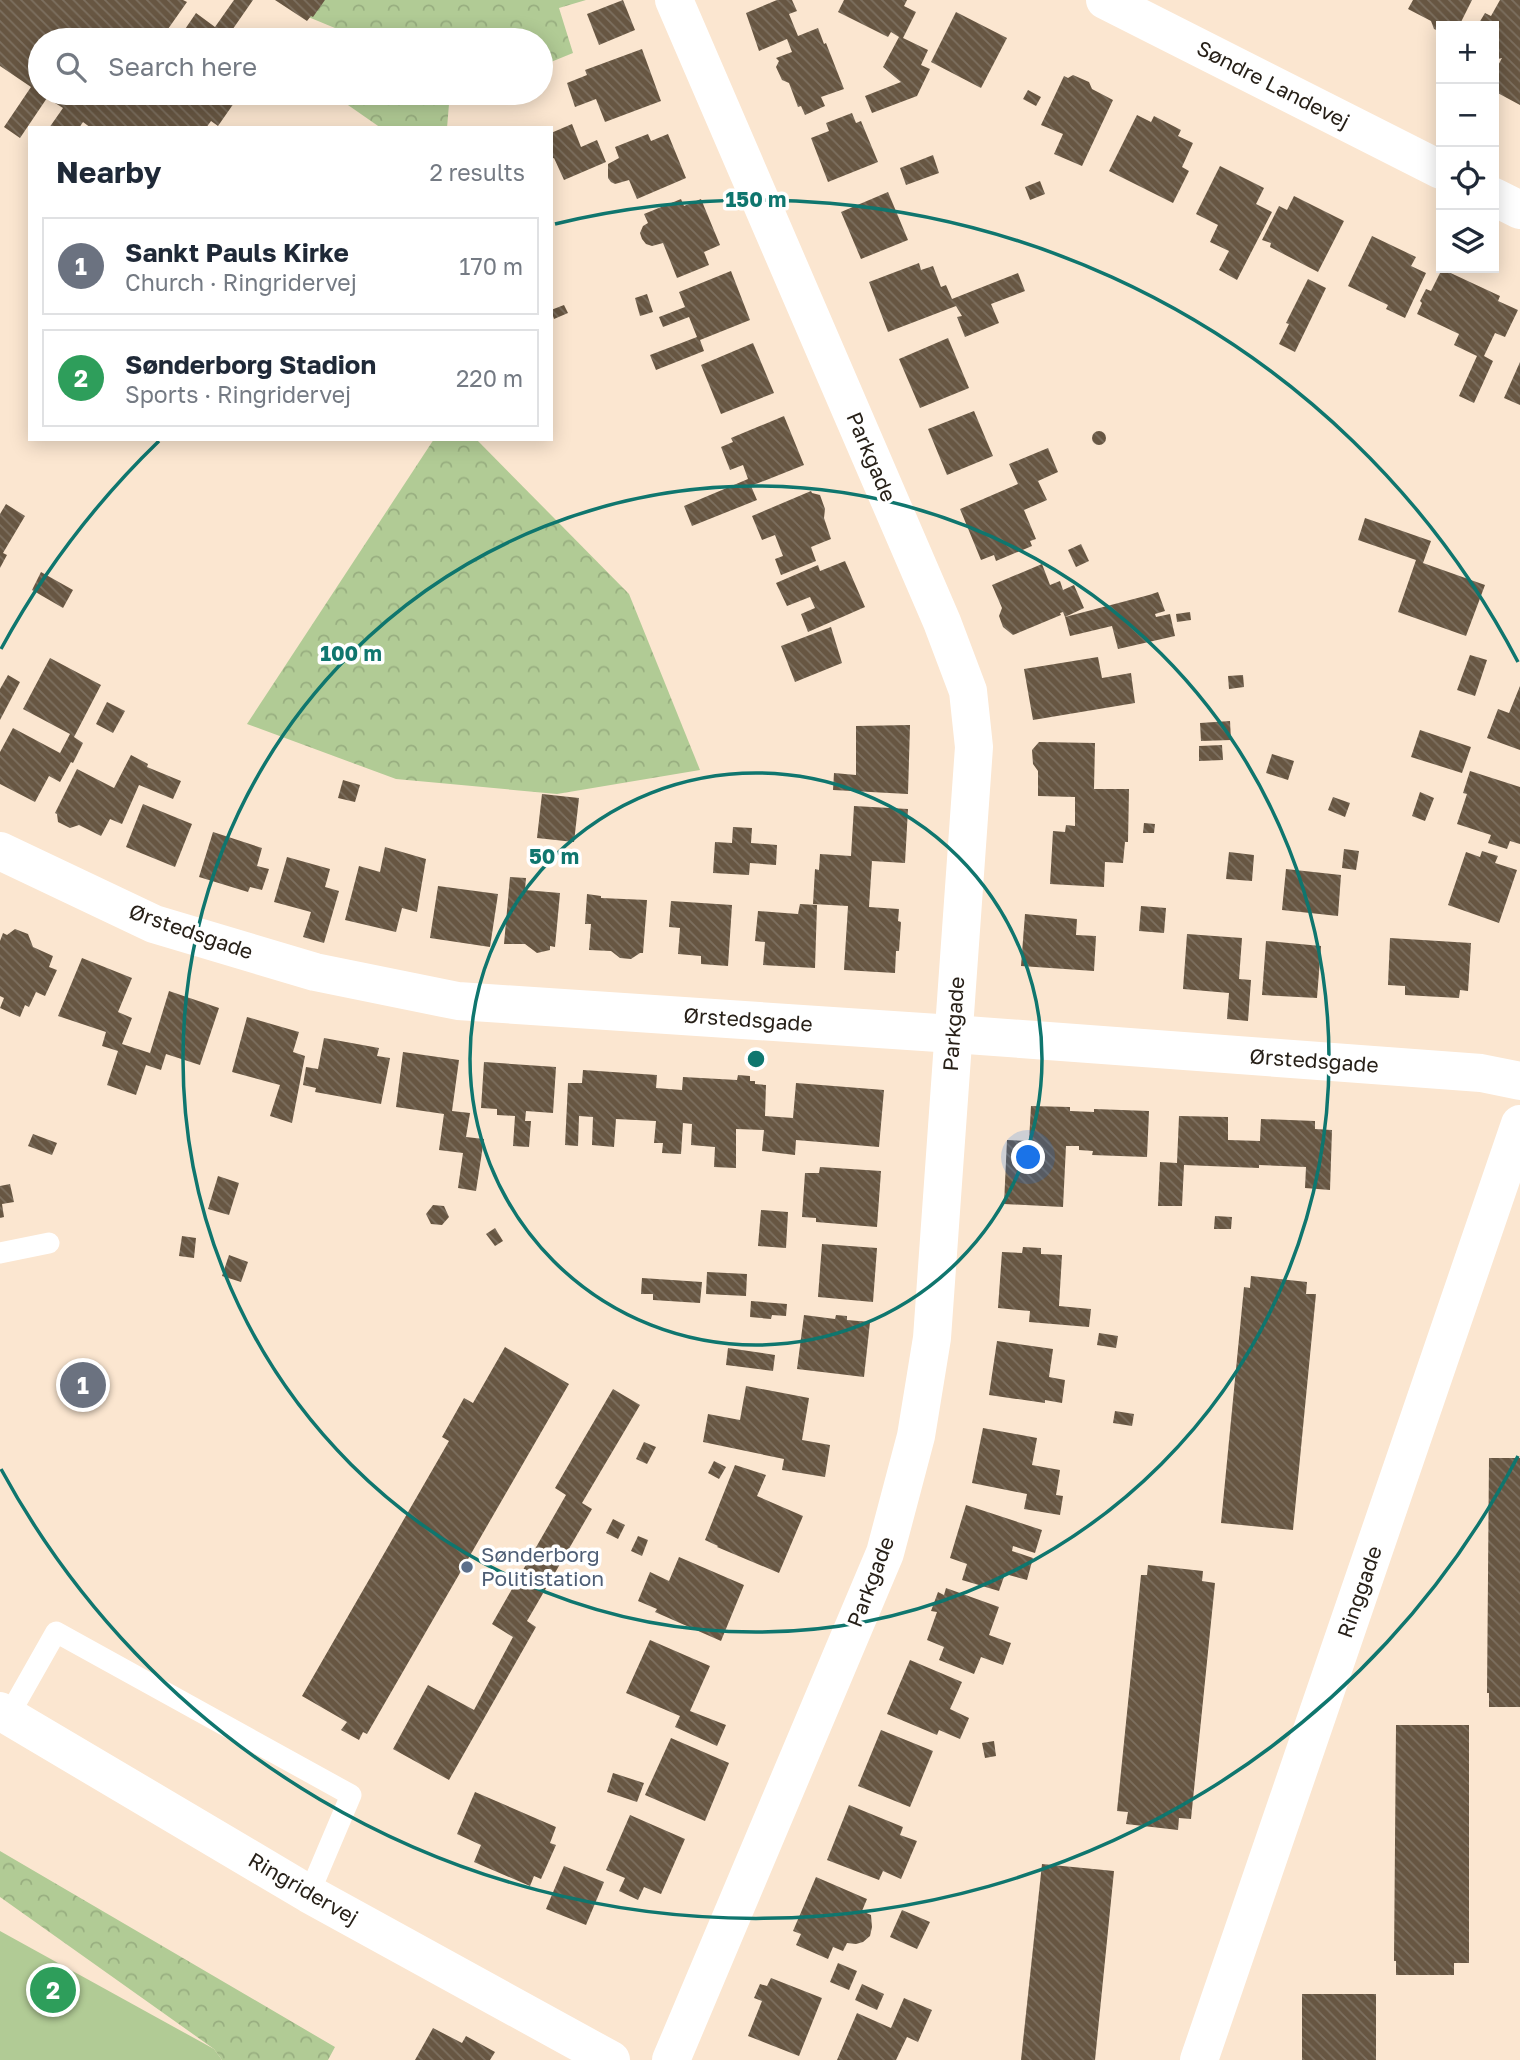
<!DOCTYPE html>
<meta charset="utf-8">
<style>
:root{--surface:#fff;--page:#f6f6f7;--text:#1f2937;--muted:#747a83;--line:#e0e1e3;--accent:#d93025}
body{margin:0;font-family:"Golos Text",sans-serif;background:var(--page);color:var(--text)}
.controls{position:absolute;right:21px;top:21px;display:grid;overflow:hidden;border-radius:0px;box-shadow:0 4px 18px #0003}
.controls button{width:63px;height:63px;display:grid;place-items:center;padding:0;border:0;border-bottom:2px solid var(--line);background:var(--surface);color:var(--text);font:35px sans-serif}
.you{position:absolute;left:1029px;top:1158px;width:24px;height:24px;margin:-18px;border:5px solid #fff;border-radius:50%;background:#1a73e8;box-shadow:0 0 0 10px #1a73e833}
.badge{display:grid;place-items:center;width:46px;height:46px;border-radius:50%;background:var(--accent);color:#fff;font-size:23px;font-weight:700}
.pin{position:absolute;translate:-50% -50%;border:4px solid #fff;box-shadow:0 2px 7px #0006}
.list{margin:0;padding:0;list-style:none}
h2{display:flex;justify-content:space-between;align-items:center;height:91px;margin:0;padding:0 28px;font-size:30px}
h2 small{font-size:23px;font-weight:400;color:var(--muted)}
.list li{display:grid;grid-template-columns:46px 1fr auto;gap:21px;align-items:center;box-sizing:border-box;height:98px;margin:0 14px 14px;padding:0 14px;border:2px solid var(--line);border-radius:0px}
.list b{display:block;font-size:26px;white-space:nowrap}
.list p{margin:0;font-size:23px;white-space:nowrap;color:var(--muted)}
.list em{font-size:23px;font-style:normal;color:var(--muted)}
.icon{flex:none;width:38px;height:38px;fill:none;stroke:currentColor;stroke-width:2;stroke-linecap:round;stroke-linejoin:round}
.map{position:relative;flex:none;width:1520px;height:2060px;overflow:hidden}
.search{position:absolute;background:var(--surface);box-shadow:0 4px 18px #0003;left:28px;top:28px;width:525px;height:77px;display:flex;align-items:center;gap:18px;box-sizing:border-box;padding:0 24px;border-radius:38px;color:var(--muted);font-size:26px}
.panel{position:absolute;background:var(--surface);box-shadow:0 4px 18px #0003;left:28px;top:126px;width:525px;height:315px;border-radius:0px}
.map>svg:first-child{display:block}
.forest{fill:url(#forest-crowns)}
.garden{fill:#b1cb95}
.building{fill:url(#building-back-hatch)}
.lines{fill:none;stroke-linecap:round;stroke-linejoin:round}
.service{stroke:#fff;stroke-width:21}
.minor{stroke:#fff;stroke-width:38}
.tertiary{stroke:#fff;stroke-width:38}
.ring{fill:none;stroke:#0f766e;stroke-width:3.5}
.service-dot{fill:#5c6f8a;stroke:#fff;stroke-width:2.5}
.labels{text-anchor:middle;stroke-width:7;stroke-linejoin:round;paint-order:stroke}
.street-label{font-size:21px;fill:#272018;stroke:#fff}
.service-label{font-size:21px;fill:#4e5e75;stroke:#fff;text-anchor:start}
.centre{fill:#0f766e;stroke:#fff;stroke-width:3.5}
.ring-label{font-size:21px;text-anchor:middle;font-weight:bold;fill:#0f766e;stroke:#fff;stroke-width:7;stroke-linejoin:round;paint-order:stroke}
</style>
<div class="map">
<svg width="1520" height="2060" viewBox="0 0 1520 2060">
<defs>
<pattern id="forest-crowns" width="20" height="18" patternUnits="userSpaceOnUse" patternTransform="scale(1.75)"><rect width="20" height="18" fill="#b1cb95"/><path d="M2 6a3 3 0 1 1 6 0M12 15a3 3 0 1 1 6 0" fill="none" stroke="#98ae80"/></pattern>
<pattern id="building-back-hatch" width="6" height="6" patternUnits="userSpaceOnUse" patternTransform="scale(1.75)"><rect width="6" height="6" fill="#675642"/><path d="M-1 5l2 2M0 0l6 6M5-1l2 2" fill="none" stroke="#7d7060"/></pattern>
</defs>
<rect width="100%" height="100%" fill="#fbe6d0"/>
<g class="forest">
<path d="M310,0H586L559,8L573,53L541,66V40H364L301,14Z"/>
<path d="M337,93H476L449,104L447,128H381L335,96Z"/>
<path d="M434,439H476L629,594L700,770L557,794L396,779L247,724Z"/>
<path d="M0,1851L335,2047L328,2060H222L214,2049L0,1897Z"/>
</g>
<path class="garden" d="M0,1931L214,2049L222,2060H0Z"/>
<g class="building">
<path d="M0,0H183L187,2L168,29L179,38L196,13L215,27L234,0H253L228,36L235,40H40V93H241L218,126L211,121L206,128H91L83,122L79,128H49L63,108L47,98L20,138L4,127L31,87L0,66Z"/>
<path d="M275,0H325L313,17L311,16L307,21Z"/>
<path d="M623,0L635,30L599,45L587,14Z"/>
<path d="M777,0H792L797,11L789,14L798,36L818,28L824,44L826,43L844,89L821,97L825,106L805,115L801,106L798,107L789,83L782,80L776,67L779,61L776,58L792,52L787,39L759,51L746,13Z"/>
<path d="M844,0H907L904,6L916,12L903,38L928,50L921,65L930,69L917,96L872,113L865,96L901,82L883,67L899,37L891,32L888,37L838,12Z"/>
<path d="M1413,0H1472L1459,26H1441V32L1434,29L1431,21L1408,9Z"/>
<path d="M1500,0H1520V105L1494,91V73L1502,58L1494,60V26H1485L1479,23L1485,13L1491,16Z"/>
<path d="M956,12L1007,38L981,88L931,62Z"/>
<path d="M642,49L661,101L605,122L596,99L575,107L567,83L587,75L585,70Z"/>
<path d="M1073,75L1089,82L1092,89L1113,100L1082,166L1054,154L1063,134L1041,125L1064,76L1068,78Z"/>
<path d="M1028,90L1041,97L1036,106L1023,99Z"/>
<path d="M852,113L856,123L861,121L878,162L828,182L811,138L829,131L826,123Z"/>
<path d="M1137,115L1151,122L1154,116L1181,130L1178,136L1193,143L1182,167L1189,171L1173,203L1109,171Z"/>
<path d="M572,124L581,147L597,140L606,162L564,180L554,158L551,159V133Z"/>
<path d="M648,134L651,141L668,134L686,178L637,199L629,180L615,184L611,182L608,178V164L619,158L615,147Z"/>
<path d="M933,155L939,173L906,185L900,168Z"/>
<path d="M1220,166L1264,188L1256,204L1272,212L1237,280L1219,270L1229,251L1210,242L1218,225L1196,214Z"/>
<path d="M1040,181L1045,194L1030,200L1025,187Z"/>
<path d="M888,192L908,240L861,259L841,212Z"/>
<path d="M1294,196L1344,221L1318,272L1270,247L1271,243L1262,240L1279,206L1287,210Z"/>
<path d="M681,199L684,206L701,199L720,245L704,252L709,265L677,278L663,243L652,246L646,244L642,239L640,233L643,226L648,223L644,214Z"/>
<path d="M1372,236L1416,257L1411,266L1426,273L1405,318L1386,309L1388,305L1348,286Z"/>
<path d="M919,263L921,270L933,266L941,287L946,285L952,299L1018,273L1025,291L991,304L999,323L965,337L957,317L962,316L956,306L888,332L869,282Z"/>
<path d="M1442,269L1500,296L1498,301L1518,310L1505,337L1495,333L1484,356L1493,361L1474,403L1459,396L1477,356L1454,345L1459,334L1417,314L1422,303L1420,301L1426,289L1431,291Z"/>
<path d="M731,271L750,320L700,340L704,351L656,370L650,355L697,337L689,317L663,327L659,317L685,307L679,292Z"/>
<path d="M1308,279L1326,288L1295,352L1279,344L1289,324L1286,323Z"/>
<path d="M647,294L653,312L640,316L635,298Z"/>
<path d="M564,305L568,313L554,319L551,310Z"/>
<path d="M948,338L969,388L920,408L899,359Z"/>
<path d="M753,343L774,393L721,414L701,365Z"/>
<path d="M1520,362V405L1504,398Z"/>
<path d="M974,411L993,456L947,475L928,429Z"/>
<path d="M784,416L804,465L751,486L757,500L692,526L684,506L748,479L743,465L730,470L721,447L733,442L731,438Z"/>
<circle cx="1099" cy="438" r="7"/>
<path d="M1048,448L1058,472L1038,481L1047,500L1024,510L1036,539L1030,541L1032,546L996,561L994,555L981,560L960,509L1018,484L1009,464Z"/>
<path d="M811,491L812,493L820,495L825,509L824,518L831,539L811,547L816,561L781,575L775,559L783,556L775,535L762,540L752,516Z"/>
<path d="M6,504L25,516L3,553L7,555L0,568V514Z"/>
<path d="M1365,518L1431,541L1423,563L1485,585L1466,636L1398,612L1416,560L1358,540Z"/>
<path d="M1081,544L1089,561L1076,567L1068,550Z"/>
<path d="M845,561L865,607L808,632L801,614L815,608L810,597L787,606L776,583L818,565L820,571Z"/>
<path d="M1042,564L1050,585L1060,581L1063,590L1074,585L1084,608L1065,617L1063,612L1060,613L1061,615L1013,635L1003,627L999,616L1002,608L992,585Z"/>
<path d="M41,572L73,590L63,608L32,590Z"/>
<path d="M1158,592L1165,611L1155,614L1156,617L1170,614L1175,636L1118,649L1112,626L1070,636L1065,617L1149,595Z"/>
<path d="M1190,612L1191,620L1177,622L1176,614Z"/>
<path d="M831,627L842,663L795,682L781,646Z"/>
<path d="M1470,655L1487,660L1475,696L1457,690Z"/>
<path d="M1098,657L1102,678L1131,673L1135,703L1033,720L1024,669Z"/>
<path d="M50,658L101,685L74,737L83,743L73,763L71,762L60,782L49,776L35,802L0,784V752L13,728L60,753L70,734L23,709Z"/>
<path d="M8,675L20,682L0,720V689Z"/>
<path d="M1243,675L1244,687L1229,689L1228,676Z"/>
<path d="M1520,686V750L1487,738L1498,709L1509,713Z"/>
<path d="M107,702L125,711L113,733L96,724Z"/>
<path d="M1230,721L1231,740L1201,741L1200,723Z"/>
<path d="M910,725L908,794L833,790L834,773L856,775V726Z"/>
<path d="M1420,730L1471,747L1462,773L1411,757Z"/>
<path d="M1039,742L1095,743L1094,789H1129L1128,842H1125L1123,863L1105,862L1104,887L1050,884L1053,831L1065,832L1066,825L1075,826V797L1038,796V771L1033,764L1032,750Z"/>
<path d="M1222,745L1223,760L1199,761V746Z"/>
<path d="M1272,754L1294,761L1288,780L1266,773Z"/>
<path d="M131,755L148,764L147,767L181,781L173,799L139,785L122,824L110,819L101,836L79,825L70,828L58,822L57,814L55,813L77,769L114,788Z"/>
<path d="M1470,771L1520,787V844L1510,841L1507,849L1488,843L1491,835L1457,824L1467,794L1463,793Z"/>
<path d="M343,780L360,785L355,802L338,798Z"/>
<path d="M1420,792L1434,798L1425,821L1412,816Z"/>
<path d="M542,794L579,798L574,842L537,838Z"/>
<path d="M1333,797L1350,803L1345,817L1328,810Z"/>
<path d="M143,804L192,824L175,867L126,847Z"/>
<path d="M854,806L908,809L905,863L872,861L869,907L899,909L898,921L901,922L899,951H896L895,973L844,970L848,906L813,904L815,869L819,870L820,854L851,856Z"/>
<path d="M1144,823L1155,824L1154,833H1143Z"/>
<path d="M733,827L752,828L751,843L777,845L776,865L750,863L749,875L713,873L715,842L732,843Z"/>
<path d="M213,832L262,848L257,866L269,869L262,890L250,887L248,892L199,877Z"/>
<path d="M385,847L426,859L417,912L402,908L396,932L345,920L359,866L380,872Z"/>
<path d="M1344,849L1359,851L1356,870L1342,868Z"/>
<path d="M1482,851L1498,856L1495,863L1517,870L1499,923L1448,905L1466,852L1480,857Z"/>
<path d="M1229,852L1254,855L1252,881L1226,879Z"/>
<path d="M287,857L330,869L325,887L339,891L324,943L303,937L311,912L274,902Z"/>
<path d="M1286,869L1341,875L1338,916L1282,910Z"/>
<path d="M510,877L526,878L525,890L560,893L555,947L550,946V950L537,953L525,944H504Z"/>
<path d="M438,886L498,894L490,947L430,938Z"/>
<path d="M587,894L601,896V898L647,900L643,953H640L631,959L620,958L611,951L589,950L591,924H585Z"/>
<path d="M671,901L732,905L728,966L701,964V956L678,954L680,928L669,927Z"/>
<path d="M800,904L817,905L815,968L763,965L765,942L755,941L758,911L798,914Z"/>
<path d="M1141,906L1166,908L1164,933L1139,931Z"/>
<path d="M1025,914L1077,919L1076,935L1096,936L1094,971L1021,966Z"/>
<path d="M15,929L28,934L33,947L53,956L49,967L57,970L45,996L36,992L29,1007L25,1005L20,1017L0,1008L4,998L0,996V941L3,933L7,935Z"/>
<path d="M1187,934L1242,938L1239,979L1251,980L1248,1021L1227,1019L1229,993L1183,989Z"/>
<path d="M1390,938L1471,943L1468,991L1460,990L1459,998L1405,995V986L1388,985Z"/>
<path d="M1266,941L1321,946L1317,998L1262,995Z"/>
<path d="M82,958L132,978L118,1012L132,1018L122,1044L150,1053L169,991L219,1008L200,1065L166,1054L161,1070L146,1065L136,1095L107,1085L118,1051L102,1046L106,1032L58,1016Z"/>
<path d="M247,1017L299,1032L293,1052L305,1056L292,1123L270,1116L280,1085L232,1072Z"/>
<path d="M324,1038L379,1048L377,1056L390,1058L381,1104L315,1092L316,1088L303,1085L306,1067L318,1069Z"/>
<path d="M403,1052L459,1060L452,1111L470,1113L466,1137L484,1139L476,1191L458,1188L463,1153L439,1150L444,1114L396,1107Z"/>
<path d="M484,1062L556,1067L553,1113L526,1111L525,1121H531L529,1147L513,1146L515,1116L497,1115V1109L481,1108Z"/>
<path d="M583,1070L657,1075L656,1088L682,1090L683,1077L737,1080L738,1075L750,1076V1081H755V1084L766,1085L765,1116L793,1118L796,1083L884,1090L879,1147L796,1140L795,1155L762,1151L764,1130L736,1129V1168L714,1167L715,1147L691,1145L692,1124L683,1123L681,1154L662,1153L663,1143H654L656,1121L616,1119L614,1147L592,1145L593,1117L579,1116L578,1146L565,1145L568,1083H582Z"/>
<path d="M1031,1106L1070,1107V1111L1094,1112V1109L1149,1111L1147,1157L1092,1155L1093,1151L1079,1150V1146H1066L1063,1207L1004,1204L1007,1140L1029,1141Z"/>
<path d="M1179,1116L1228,1117V1140L1260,1141L1261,1119L1315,1121V1129L1332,1130L1330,1190L1305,1188L1306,1167L1259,1165V1168L1184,1165L1182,1206H1158L1160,1162L1177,1163Z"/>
<path d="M33,1134L57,1143L52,1155L28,1146Z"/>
<path d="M820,1167L881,1171L877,1227L816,1222V1218L802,1217L805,1173H819Z"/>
<path d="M218,1176L239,1183L229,1215L208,1209Z"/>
<path d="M10,1184L14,1202L2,1204L4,1217L0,1218V1186Z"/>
<path d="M433,1205L444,1206L449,1217L442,1225L431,1224L426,1214Z"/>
<path d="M761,1210L788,1212L786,1248L758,1246Z"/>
<path d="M1215,1216L1232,1217L1231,1229H1214Z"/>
<path d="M495,1228L503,1241L495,1246L486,1234Z"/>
<path d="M182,1236L196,1238L194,1258L179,1256Z"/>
<path d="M822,1244L877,1248L873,1302L818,1297Z"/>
<path d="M1023,1247L1041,1248V1254L1062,1255L1059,1306L1091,1309L1089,1327L1029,1322L1030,1311L998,1308L1002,1252L1022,1253Z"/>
<path d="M229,1255L248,1262L241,1282L222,1276Z"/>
<path d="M707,1272L747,1274L746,1296L706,1294Z"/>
<path d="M1251,1276L1307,1282L1306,1294H1316L1293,1530L1221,1523L1244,1287L1250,1288Z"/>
<path d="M642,1278L702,1282L700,1303L653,1300V1294H641Z"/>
<path d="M751,1301L787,1304L786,1316L772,1315L771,1319L750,1317Z"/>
<path d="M804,1315L835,1319L836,1315L847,1316V1320L870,1322L864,1377L797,1369Z"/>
<path d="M1099,1333L1118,1336L1116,1348L1097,1345Z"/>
<path d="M997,1341L1053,1349L1049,1377L1065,1380L1062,1403L1045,1400V1403L989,1395Z"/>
<path d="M505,1347L569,1384L367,1734L363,1732L359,1740L341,1730L347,1722L302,1696L449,1441L442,1437L464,1398L473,1403Z"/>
<path d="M728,1348L775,1355L773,1371L726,1365Z"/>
<rect x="78" y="1378" width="9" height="14"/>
<path d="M746,1386L809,1398L802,1440L830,1445L825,1477L782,1470L784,1459L703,1442L708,1414L740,1420Z"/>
<path d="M613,1389L640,1405L582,1503L592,1509L527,1621L536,1627L449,1780L393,1749L428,1685L474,1710L513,1637L492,1624L566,1495L555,1488Z"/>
<path d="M1115,1411L1134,1414L1132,1426L1113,1423Z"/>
<path d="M983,1428L1037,1438L1032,1465L1060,1470L1056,1495L1063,1496L1060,1515L1024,1509L1027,1494L972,1483Z"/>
<path d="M644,1442L656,1447L647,1464L636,1459Z"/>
<path d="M1489,1458H1520V1707H1489V1693H1487Z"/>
<path d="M714,1461L726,1467L719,1479L708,1473Z"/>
<path d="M735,1465L766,1475L757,1496L803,1516L779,1573L717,1547L718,1546L705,1540Z"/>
<path d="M966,1505L1042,1530L1035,1553L1013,1546L1012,1551L1033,1558L1027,1580L1005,1574L999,1591L962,1580L967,1564L950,1558Z"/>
<path d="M613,1519L625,1525L618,1539L606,1533Z"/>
<path d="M638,1536L648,1540L642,1556L631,1551Z"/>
<path d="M679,1557L744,1585L721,1641L655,1612L657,1609L638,1601L650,1572L669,1581Z"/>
<path d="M1148,1565L1203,1571L1202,1581L1215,1583L1191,1819L1179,1818L1178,1830L1126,1824L1128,1812L1117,1811L1141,1575H1147Z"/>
<path d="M946,1588L999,1607L989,1635L1011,1643L1003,1665L981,1657L974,1674L939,1660L944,1647L927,1640L937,1612L931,1611L938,1592L944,1595Z"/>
<path d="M650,1640L710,1666L690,1711L726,1725L717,1746L675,1727L680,1716L626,1693Z"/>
<path d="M910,1660L962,1682L950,1709L969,1718L960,1739L939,1730L937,1735L887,1714Z"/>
<path d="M1396,1725H1469V1963H1454V1975H1396V1961H1394Z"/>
<path d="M881,1730L933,1751L910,1807L858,1786Z"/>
<path d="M671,1738L729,1763L705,1821L645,1795Z"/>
<path d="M994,1741L996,1756L985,1758L982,1743Z"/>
<path d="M613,1773L644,1783L637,1802L607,1792Z"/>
<path d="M475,1792L556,1827L550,1843L556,1845L541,1879L534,1876L530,1886L474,1862L481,1845L457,1834Z"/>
<path d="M849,1805L903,1827L900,1835L917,1841L901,1879L883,1871L879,1880L827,1860Z"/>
<path d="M630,1815L685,1839L661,1894L644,1887L638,1900L619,1891L625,1878L606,1870Z"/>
<path d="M1042,1864L1114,1871L1095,2060H1021Z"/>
<path d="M564,1866L604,1882L586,1925L546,1909Z"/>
<path d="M816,1877L867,1899L862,1911L871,1915L872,1927L870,1936L863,1942L856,1944L847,1943L843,1951L833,1947L828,1959L796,1945L801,1934L793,1931Z"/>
<path d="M902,1910L930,1922L917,1949L890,1937Z"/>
<path d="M838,1963L857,1971L849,1990L830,1982Z"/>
<path d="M771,1978L822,1998L799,2056L748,2036L762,2001L754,1998L760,1984L767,1986Z"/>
<path d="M862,1984L884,1994L877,2010L855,2000Z"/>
<rect x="1302" y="1994" width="74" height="66"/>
<path d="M904,1998L932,2010L918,2042L907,2037L896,2060H837L857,2013L891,2028Z"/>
<path d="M433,2028L462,2043L466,2036L495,2052L490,2060H415Z"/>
</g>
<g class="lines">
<g class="service">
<path d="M0,1253L49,1243"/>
<path d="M5,1722L56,1632L351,1795L309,1894"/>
</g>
<g class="minor">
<path d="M0,851L154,924L315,972L458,1001L953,1034L1481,1073L1520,1081"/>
<path d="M671,2060L885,1553L916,1436L932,1338L974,747L968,691L942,622L674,0"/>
</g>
<g class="tertiary">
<path d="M1105,0L1441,170"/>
<path d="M1494,197L1520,210"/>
<path d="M0,1711L309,1894L611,2060"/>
<path d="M1199,2060L1520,1124"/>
</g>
</g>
<g class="ring">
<circle cx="756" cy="1059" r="286"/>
<circle cx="756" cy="1059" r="573"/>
<path d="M1518 1456A859 859 0 0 1 1 1469M1 649A859 859 0 0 1 159 441M555 224A859 859 0 0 1 1518 662"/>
</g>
<circle class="service-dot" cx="467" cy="1567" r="7"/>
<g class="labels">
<g class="street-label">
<text transform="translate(1273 85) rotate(27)" y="7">Søndre Landevej</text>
<text transform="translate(871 457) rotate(67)" y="7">Parkgade</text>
<text transform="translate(191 932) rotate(19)" y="7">Ørstedsgade</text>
<text transform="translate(748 1020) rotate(4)" y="7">Ørstedsgade</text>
<text transform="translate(954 1024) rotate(-86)" y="7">Parkgade</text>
<text transform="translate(1314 1061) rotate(4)" y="7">Ørstedsgade</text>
<text transform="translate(871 1582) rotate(-69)" y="7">Parkgade</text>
<text transform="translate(1360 1592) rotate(-71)" y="7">Ringgade</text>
<text transform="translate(303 1889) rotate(30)" y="7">Ringridervej</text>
</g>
<g class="service-label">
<text x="481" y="1562">Sønderborg<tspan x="481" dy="24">Politistation</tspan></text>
</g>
</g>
<circle cx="756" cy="1059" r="10" class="centre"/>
<g class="ring-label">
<text x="756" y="207">150 m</text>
<text x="351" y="661">100 m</text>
<text x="554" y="864">50 m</text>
</g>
</svg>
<div class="controls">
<button>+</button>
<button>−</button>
<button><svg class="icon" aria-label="locate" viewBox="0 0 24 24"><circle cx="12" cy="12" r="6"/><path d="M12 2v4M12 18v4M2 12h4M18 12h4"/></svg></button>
<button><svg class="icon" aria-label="layers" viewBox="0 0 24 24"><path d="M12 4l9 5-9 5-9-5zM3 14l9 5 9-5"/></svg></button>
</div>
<div class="you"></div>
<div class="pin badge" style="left:83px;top:1385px;background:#6b7280">1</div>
<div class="pin badge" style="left:53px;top:1990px;background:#2e9e5b">2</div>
<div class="search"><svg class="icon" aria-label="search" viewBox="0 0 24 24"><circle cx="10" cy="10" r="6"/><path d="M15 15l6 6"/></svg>Search here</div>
<section class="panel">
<h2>Nearby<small>2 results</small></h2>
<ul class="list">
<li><span class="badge" style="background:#6b7280">1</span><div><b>Sankt Pauls Kirke</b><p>Church · Ringridervej</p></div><em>170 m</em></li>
<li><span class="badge" style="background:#2e9e5b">2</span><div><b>Sønderborg Stadion</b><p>Sports · Ringridervej</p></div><em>220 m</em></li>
</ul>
</section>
</div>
